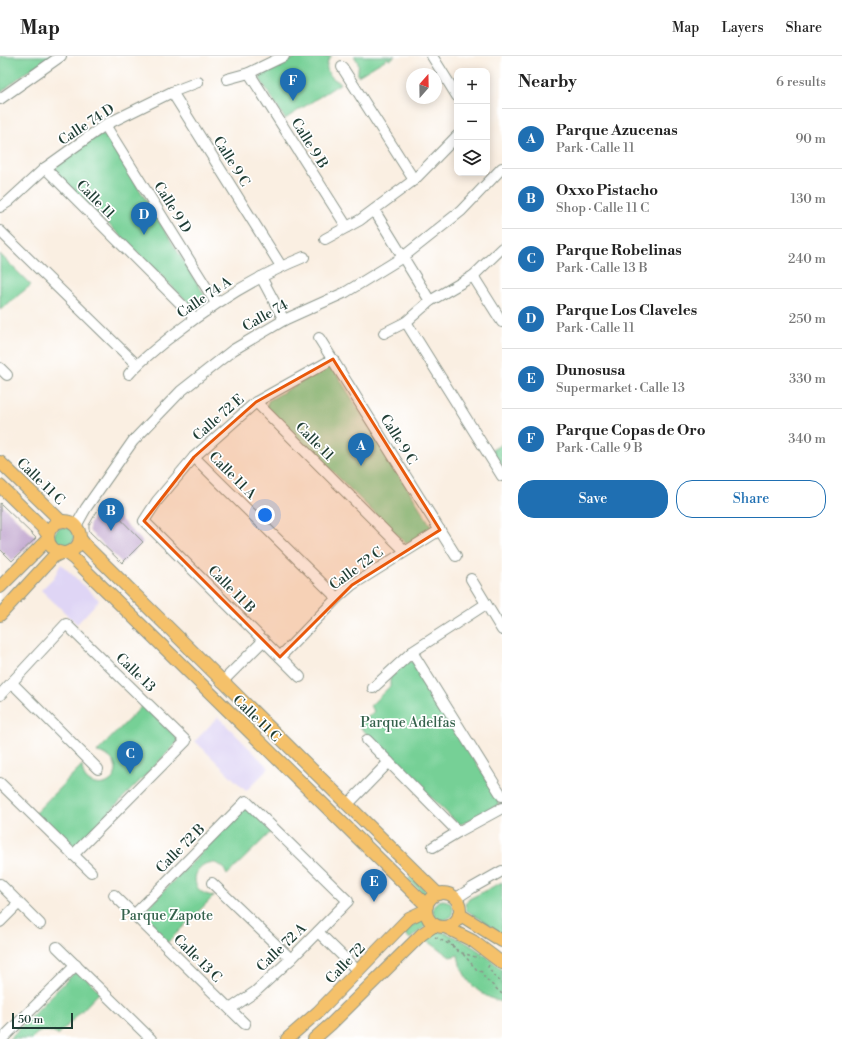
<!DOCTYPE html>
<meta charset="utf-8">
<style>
:root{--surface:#fff;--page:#f2f2f2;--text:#222;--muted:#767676;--line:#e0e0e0;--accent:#1f6fb2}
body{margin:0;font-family:"Libre Bodoni",serif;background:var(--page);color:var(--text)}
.controls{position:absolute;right:12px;top:12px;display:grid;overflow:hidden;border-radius:8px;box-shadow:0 2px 10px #0003}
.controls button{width:36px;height:36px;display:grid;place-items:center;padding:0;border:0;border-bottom:1px solid var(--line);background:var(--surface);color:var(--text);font:20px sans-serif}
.compass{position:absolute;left:406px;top:12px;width:36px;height:36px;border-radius:50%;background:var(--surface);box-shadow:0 2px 10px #0003;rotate:20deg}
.scale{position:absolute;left:12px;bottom:10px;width:61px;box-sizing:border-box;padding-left:4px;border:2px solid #1f3d34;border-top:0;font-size:11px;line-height:14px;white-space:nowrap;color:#1f3d34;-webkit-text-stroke:3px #fff;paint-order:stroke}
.you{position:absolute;left:265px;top:459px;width:14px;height:14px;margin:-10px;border:3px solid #fff;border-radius:50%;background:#1a73e8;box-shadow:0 0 0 6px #1a73e833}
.badge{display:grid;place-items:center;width:26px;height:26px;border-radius:50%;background:var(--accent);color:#fff;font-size:13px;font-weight:700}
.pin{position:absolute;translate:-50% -33px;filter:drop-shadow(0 1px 2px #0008)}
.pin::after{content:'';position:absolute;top:21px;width:14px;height:12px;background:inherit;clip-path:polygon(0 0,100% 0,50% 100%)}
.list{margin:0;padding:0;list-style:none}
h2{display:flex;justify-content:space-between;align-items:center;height:52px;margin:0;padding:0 16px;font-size:17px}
h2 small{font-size:13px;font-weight:400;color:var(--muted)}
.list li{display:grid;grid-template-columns:26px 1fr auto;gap:12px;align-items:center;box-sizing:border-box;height:60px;padding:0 16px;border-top:1px solid var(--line)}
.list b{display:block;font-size:15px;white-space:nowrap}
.list p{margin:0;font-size:13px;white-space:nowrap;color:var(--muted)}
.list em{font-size:13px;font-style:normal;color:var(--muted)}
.actions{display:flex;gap:8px;padding:12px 16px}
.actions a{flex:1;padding:9px 0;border:1px solid var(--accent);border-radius:16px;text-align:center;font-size:14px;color:var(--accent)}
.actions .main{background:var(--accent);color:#fff}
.icon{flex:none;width:22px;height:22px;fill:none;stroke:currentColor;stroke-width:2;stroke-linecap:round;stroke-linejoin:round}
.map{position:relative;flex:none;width:502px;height:983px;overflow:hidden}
header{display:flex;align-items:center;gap:24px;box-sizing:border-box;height:56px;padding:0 20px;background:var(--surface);border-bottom:1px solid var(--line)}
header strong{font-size:19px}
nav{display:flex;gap:22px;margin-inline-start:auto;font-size:14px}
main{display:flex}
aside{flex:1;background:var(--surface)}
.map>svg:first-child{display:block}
.built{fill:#dfd5f5}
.green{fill:#76d096;stroke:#4a8665}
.building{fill:#bea2cc}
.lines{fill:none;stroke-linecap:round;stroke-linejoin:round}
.minor-casing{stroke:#8c968b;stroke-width:12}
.major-casing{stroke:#8c968b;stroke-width:14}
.path{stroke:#8c968b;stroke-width:1.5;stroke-dasharray:3 3;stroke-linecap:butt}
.minor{stroke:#fff;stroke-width:10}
.major{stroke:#f5c16b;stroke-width:12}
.marked{fill:#e8590c;fill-opacity:0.2;stroke:#e8590c;stroke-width:3;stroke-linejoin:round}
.labels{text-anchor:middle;stroke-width:3.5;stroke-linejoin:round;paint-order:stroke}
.street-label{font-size:14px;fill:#1f3d34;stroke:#fff}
.park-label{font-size:14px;fill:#35624c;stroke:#fff}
</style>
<header>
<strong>Map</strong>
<nav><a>Map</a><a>Layers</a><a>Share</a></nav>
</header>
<main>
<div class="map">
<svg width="502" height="983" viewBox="0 0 502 983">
<rect width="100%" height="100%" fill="#fff"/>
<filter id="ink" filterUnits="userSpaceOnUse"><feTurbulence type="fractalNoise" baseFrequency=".025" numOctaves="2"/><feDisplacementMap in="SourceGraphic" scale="8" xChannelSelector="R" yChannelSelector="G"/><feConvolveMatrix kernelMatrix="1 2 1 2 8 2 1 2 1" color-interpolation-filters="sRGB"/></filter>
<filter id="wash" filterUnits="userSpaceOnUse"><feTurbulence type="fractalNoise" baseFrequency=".012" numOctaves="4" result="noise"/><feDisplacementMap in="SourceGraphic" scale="16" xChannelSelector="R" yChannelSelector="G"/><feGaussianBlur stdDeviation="0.9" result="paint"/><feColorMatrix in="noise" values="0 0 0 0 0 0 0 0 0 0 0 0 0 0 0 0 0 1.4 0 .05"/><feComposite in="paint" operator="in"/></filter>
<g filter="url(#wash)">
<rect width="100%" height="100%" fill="#faefe2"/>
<g class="built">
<path d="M61,508L99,544L77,568L41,534L54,521Z"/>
<path d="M218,661L269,712L246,735L195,685Z"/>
</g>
<g class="green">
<path d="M0,0H52L25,17L0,37Z"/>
<path d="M299,0H332C321,10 329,22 341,27L285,63L260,23L262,17Z"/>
<path d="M354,0H395L389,4L388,2L358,20C357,11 361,9 354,0Z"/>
<path d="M101,78L106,79L207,243L206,248L198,253L194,252L55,116V110L76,94Z"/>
<path d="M0,198L31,229L0,254Z"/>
<path d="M327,311L333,312L431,470L430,475L410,487H405L267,351L268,345Z"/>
<path d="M502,388V410L492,394Z"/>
<circle cx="64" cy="481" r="10"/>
<path d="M407,605L413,606L499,743L498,749L462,768L457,767L359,670L374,655L370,650L390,630V622Z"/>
<path d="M143,649L177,682V687L75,791H70L35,757L82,709C82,714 83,718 85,721C90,729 103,731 110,725C124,713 111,698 97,696Z"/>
<path d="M244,753H249L272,775L227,819L223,811C199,793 179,836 214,840L167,887L142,862L141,858Z"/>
<path d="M411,820L429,838L426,841L408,823Z"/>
<path d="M502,826V878L466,854L465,848L469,843Z"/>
<circle cx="443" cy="854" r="10"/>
<path d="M423,863L427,869L410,883L404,877L411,870Z"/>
<path d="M436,875C455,876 489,900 502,914V946C478,940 462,923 458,899L450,901L425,883Z"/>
<path d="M75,916H80L100,936L58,979C48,974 38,973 32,983H9Z"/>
</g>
<g id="blocks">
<g class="building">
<path d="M103,445L143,486L122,507L90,476L89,473V469Z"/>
<path d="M0,447L36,482L12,505L0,493Z"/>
</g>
</g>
</g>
<g filter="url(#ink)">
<use href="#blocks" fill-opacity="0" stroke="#8c968b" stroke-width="1"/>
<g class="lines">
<g class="minor-casing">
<g id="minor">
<path d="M432,0L457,40"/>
<path d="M342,11L414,124"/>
<path d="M249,17L347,171"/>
<path d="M227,23L249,17L284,0"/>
<path d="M172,36L281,210"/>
<path d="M0,43L61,0"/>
<path d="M105,69L216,247"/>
<path d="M45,112L195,262"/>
<path d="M0,151L8,146L45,112L105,69L172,36L198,26"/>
<path d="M374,154L430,245"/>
<path d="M0,175L137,309"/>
<path d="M325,183L360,164L414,124L457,80"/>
<path d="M473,220L502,266"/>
<path d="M261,221L284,264"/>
<path d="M406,266L502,420"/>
<path d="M384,277L406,266L430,245L473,220L502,192"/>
<path d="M319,282L456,500"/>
<path d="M0,312L7,319"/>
<path d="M129,318C142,303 158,291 173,279C213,248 257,220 304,201"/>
<path d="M256,346L405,495"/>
<path d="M194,401L337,542"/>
<path d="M76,470L86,452L133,385L181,335L233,294L284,264L346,236L403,201L461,155L502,112"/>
<path d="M471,523L502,574"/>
<path d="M412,596L502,740"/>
<path d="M280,601L337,542L352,529L440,474"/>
<path d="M300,621L144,465L157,445L194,401L256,346L333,303"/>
<path d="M222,626L264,584"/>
<path d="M12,627L98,713"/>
<path d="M373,632L412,596L486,548"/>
<path d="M0,639L66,568L186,685L73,799"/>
<path d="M367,684L458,776"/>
<path d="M0,727L91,816"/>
<path d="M347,749L389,706"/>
<path d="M433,791L458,776L502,752"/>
<path d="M212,827L291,903"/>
<path d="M0,828L40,868"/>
<path d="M114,839L245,968"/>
<path d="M455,843L472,832L502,815"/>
<path d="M134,859L246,745L348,845L291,903L255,936L230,953"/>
<path d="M0,866L19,847"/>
<path d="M318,876L358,915"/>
<path d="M57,891L151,983"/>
<path d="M2,983L76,909"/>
</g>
</g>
<g class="major-casing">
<g id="major">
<path d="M0,406L61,465"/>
<path d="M0,430L43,472L48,479"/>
<circle cx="64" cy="481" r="16"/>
<path d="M80,482L86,490L438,838"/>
<path d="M66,497L74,503L427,850"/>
<path d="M0,531L48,483"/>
<path d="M0,559L53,501L61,497"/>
<circle cx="443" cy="854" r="17"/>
<path d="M459,858L502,885"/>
<path d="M445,871L473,885L502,907"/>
<path d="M287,983L318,956L409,862L426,854"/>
<path d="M314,983L331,968L422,878L435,869"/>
</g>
</g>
<g class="path">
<path d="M435,881L451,889L460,897"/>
<path d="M448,885L459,896L479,902"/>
<path d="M463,898L477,914L482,916L485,922L502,938"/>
<path d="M489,909L488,911L494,920L502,927"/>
</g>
<use href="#minor" class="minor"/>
<use href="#major" class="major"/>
</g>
</g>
<path class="marked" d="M333,303L440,474L352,529L280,601L144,465L194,401L256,346Z"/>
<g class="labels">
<g class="street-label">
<text transform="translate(86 68) rotate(-33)" y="5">Calle 74 D</text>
<text transform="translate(310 87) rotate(58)" y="5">Calle 9 B</text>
<text transform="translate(232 105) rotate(58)" y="5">Calle 9 C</text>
<text transform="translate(96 143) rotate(45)" y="5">Calle 11</text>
<text transform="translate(173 151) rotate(58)" y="5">Calle 9 D</text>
<text transform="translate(204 241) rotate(-34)" y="5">Calle 74 A</text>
<text transform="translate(265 259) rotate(-29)" y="5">Calle 74</text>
<text transform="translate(218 361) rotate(-41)" y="5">Calle 72 E</text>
<text transform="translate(399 383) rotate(58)" y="5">Calle 9 C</text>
<text transform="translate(315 385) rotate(45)" y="5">Calle 11</text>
<text transform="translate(233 419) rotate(45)" y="5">Calle 11 A</text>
<text transform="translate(41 425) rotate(44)" y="5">Calle 11 C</text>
<text transform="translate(356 512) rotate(-36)" y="5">Calle 72 C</text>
<text transform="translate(232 533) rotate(45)" y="5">Calle 11 B</text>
<text transform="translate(136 616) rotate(44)" y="5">Calle 13</text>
<text transform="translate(257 662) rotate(44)" y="5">Calle 11 C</text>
<text transform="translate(180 792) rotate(-45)" y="5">Calle 72 B</text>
<text transform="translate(281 891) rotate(-44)" y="5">Calle 72 A</text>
<text transform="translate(198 902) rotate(45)" y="5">Calle 13 C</text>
<text transform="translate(345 907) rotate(-46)" y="5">Calle 72</text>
</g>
<g class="park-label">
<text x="408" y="671">Parque Adelfas</text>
<text x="167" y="864">Parque Zapote</text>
</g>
</g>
</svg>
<div class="controls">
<button>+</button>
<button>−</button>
<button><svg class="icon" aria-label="layers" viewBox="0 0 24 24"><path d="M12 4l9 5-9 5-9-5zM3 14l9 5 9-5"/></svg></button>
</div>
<svg class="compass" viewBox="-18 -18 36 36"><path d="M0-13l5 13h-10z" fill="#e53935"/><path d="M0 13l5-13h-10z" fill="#767676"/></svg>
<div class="scale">50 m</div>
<div class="you"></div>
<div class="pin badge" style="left:361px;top:410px">A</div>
<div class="pin badge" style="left:111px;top:475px">B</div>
<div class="pin badge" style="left:130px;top:718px">C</div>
<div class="pin badge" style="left:144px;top:179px">D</div>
<div class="pin badge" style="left:374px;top:846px">E</div>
<div class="pin badge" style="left:293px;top:45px">F</div>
</div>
<aside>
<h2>Nearby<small>6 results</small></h2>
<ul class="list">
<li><span class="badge">A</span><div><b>Parque Azucenas</b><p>Park · Calle 11</p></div><em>90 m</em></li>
<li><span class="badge">B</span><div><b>Oxxo Pistacho</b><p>Shop · Calle 11 C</p></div><em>130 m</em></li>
<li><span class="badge">C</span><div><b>Parque Robelinas</b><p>Park · Calle 13 B</p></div><em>240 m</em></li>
<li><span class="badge">D</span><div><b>Parque Los Claveles</b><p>Park · Calle 11</p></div><em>250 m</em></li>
<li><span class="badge">E</span><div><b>Dunosusa</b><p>Supermarket · Calle 13</p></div><em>330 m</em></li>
<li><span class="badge">F</span><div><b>Parque Copas de Oro</b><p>Park · Calle 9 B</p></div><em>340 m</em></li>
</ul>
<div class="actions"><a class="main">Save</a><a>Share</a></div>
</aside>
</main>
